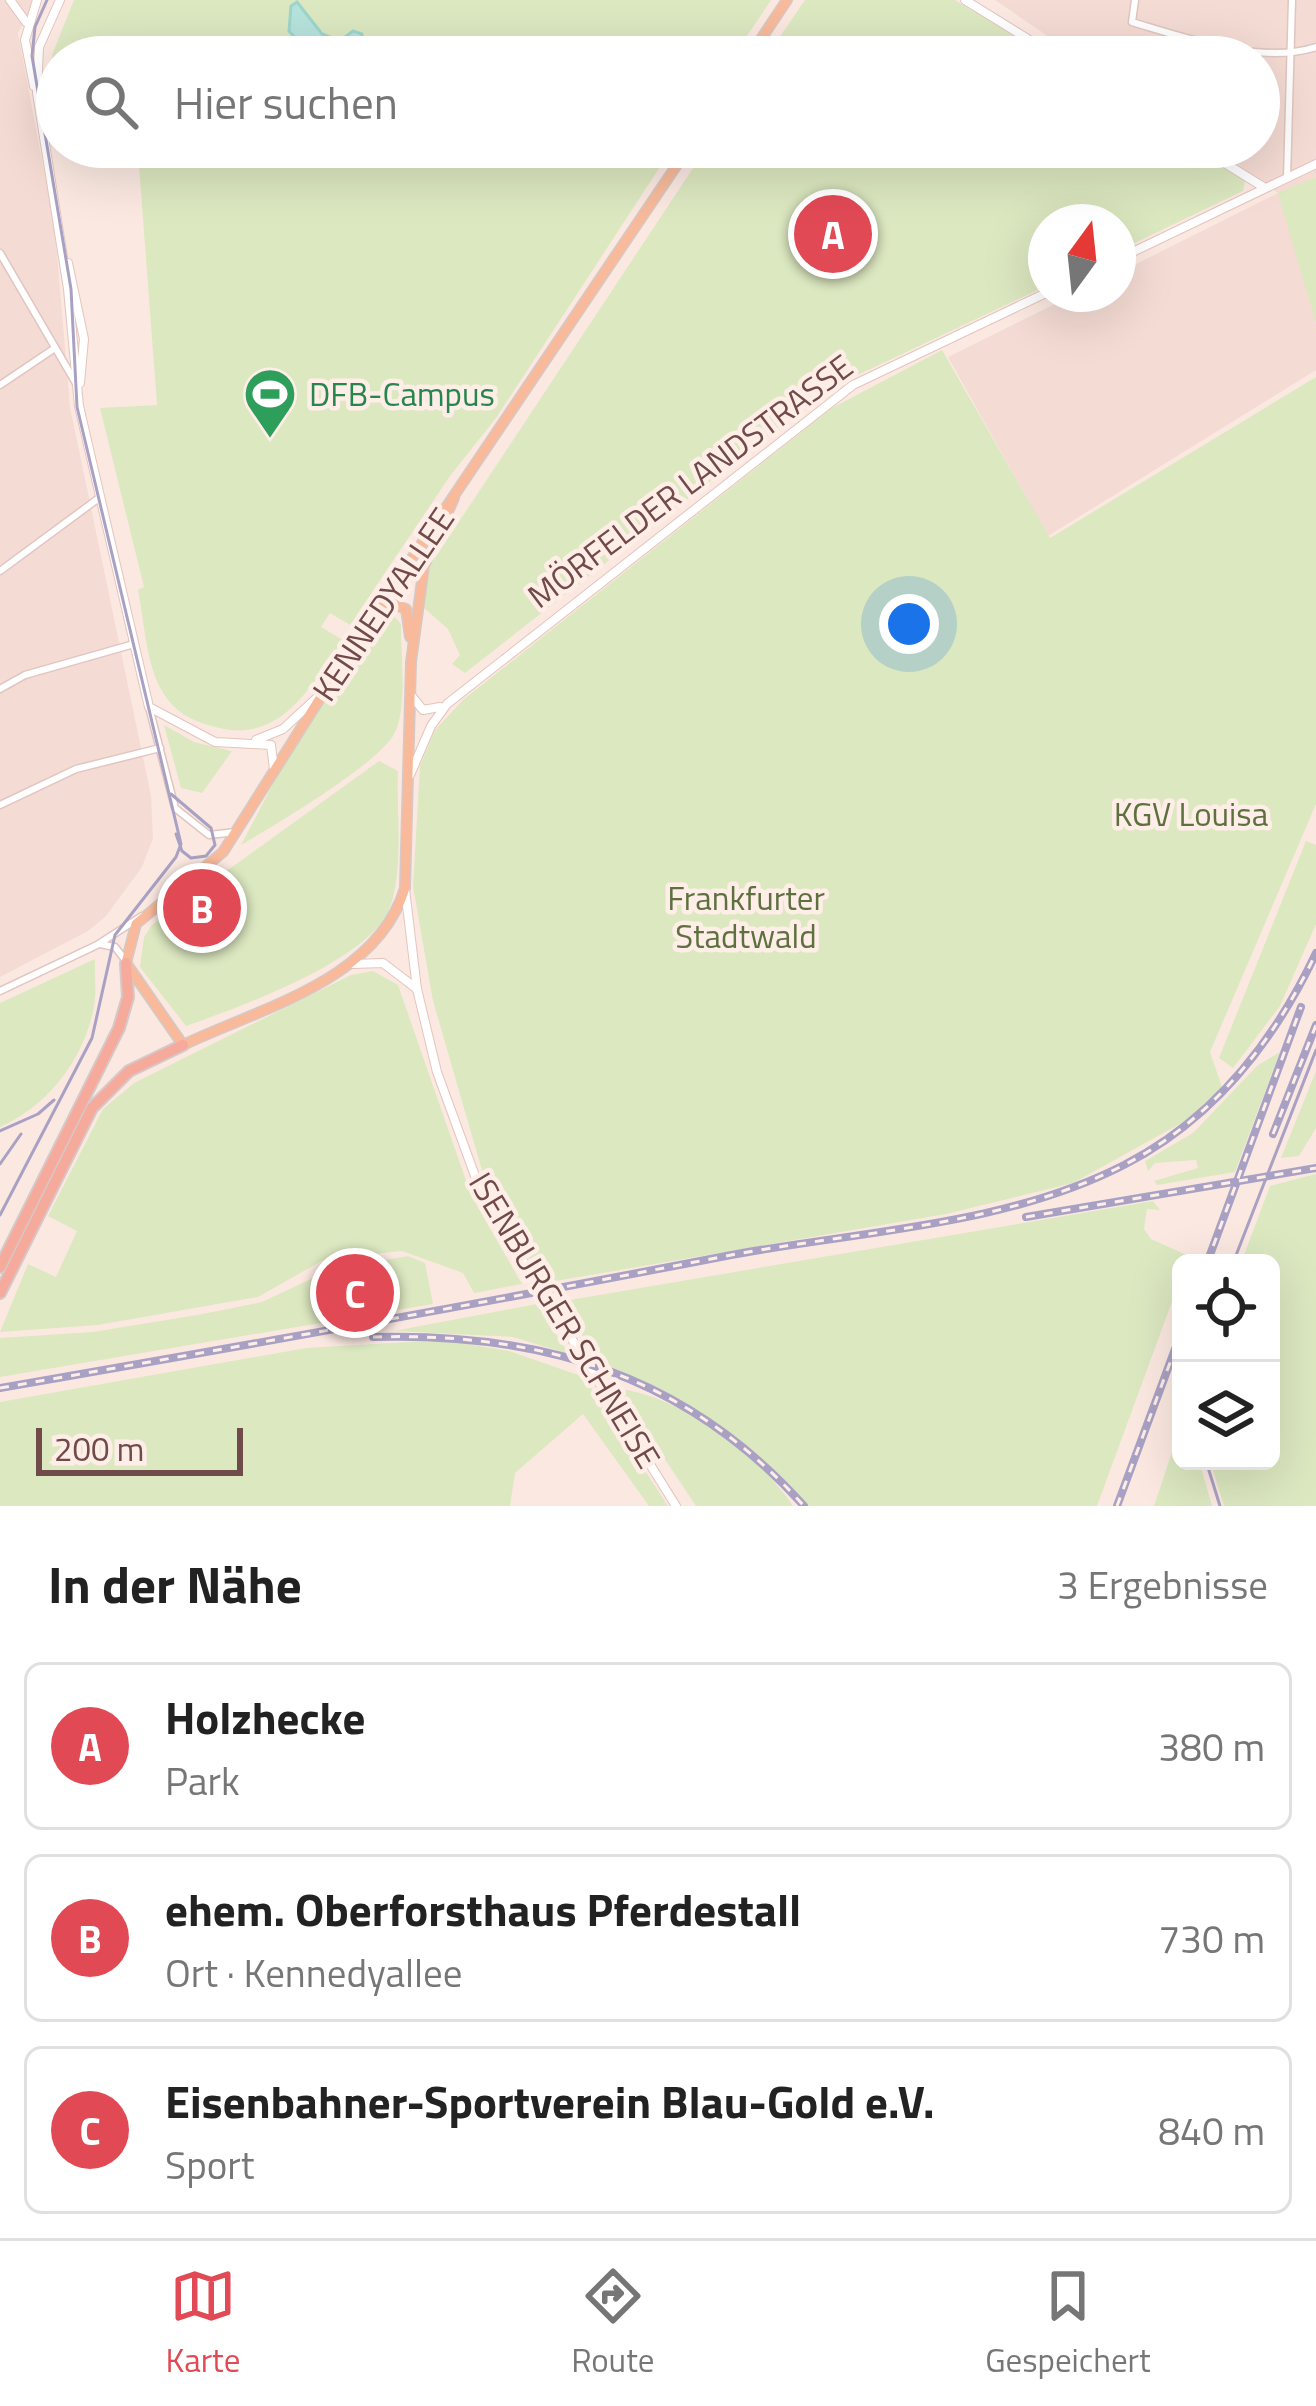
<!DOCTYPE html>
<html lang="de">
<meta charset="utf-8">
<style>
:root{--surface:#fff;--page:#f2f2f2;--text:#222;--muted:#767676;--line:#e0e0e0;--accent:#e14955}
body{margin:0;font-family:"Titillium Web",sans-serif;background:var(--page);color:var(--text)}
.controls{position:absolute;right:36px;bottom:36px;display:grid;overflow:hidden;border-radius:18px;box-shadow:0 12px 48px #0002}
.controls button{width:108px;height:108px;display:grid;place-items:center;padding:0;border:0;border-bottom:3px solid var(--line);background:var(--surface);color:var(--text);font:60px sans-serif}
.compass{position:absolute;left:1028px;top:204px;width:108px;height:108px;border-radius:50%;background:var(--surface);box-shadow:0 12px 48px #0002;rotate:15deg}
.scale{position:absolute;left:36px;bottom:30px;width:207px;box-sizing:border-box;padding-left:12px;border:6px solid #714b49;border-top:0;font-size:33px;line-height:42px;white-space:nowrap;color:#714b49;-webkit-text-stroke:9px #feeee7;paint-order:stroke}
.you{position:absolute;left:909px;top:624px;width:42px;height:42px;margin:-30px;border:9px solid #fff;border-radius:50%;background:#1a73e8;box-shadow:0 0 0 18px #1a73e833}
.badge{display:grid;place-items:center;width:78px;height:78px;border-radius:50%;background:var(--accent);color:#fff;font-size:39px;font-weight:700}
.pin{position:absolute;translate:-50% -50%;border:6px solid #fff;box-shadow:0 3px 12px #0006}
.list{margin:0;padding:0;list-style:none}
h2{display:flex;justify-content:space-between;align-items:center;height:156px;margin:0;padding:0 48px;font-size:51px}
h2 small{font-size:39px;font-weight:400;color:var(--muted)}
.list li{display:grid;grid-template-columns:78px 1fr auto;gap:36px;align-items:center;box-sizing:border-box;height:168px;margin:0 24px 24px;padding:0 24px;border:3px solid var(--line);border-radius:18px}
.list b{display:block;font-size:45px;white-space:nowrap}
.list p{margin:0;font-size:39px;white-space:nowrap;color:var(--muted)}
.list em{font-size:39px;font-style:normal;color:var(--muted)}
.icon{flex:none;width:66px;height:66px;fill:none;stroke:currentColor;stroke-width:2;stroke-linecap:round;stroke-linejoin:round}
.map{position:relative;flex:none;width:1316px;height:1506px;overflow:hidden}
.search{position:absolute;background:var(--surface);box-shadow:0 12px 48px #0002;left:36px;right:36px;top:36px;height:132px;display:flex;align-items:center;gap:30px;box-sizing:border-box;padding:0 42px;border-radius:66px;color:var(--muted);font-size:45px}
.sheet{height:732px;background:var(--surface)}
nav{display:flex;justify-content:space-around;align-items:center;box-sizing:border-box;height:168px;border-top:3px solid var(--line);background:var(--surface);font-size:33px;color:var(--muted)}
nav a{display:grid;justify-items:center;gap:6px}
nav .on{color:var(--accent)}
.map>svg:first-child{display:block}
.residential{fill:#f4dbd3}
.green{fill:#dce8c0}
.water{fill:#b7e3dd;stroke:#9dd5cd;stroke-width:3}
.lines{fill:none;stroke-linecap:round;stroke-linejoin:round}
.minor-casing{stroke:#e1c5c0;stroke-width:9}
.tertiary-casing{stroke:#e1c5c0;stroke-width:10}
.secondary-casing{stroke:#e5c4bd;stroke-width:10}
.primary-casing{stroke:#d4c9c8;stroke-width:12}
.trunk-casing{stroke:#d4c9c8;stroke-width:14}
.minor{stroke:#fff;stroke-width:6}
.tertiary{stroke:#fff;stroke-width:8}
.secondary{stroke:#fff;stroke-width:8}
.primary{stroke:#f8ba9b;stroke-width:9}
.trunk{stroke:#f6aa9c;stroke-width:10}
.tram{stroke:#a9a1c3;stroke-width:3}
.rail-casing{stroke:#a9a1c3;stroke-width:8}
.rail{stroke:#feeee7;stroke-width:3;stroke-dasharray:9;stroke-linecap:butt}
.labels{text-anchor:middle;stroke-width:9;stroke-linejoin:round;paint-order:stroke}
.leisure-label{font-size:33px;fill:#27864d;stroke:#feeee7;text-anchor:start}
.street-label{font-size:33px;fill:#714b49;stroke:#feeee7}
.park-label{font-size:33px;fill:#5d713f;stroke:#feeee7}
</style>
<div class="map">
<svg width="1316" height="1506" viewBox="0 0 1316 1506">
<rect width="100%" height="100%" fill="#fbe9e1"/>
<g class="residential">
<path d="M0,0H36L18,33L55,230L70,407L151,796L153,838L142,867L106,916L88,931L0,977Z"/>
<path d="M995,0H1316V177L1279,193L1316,324V370L1048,536L948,357L1075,294H1118V273L1278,193L1212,147H1259V57H1078Z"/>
</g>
<g class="green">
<path d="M74,0H771L733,57H57V114L52,55Z"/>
<path d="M805,0H955L1049,57H766Z"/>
<path d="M63,147H673L496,418L450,476L350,625L330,613L321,627L343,640C310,687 281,745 215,727C192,721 174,712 162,691C146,664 144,620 138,590L144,587L100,408L157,405L138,152L65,156Z"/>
<path d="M707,147H1192L1245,181L1243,191L1118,251V222H1046V286L845,381L824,372L815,383L819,396L465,673L452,664L460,655L448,629L424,608L429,567Z"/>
<path d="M1316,177V324L1278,193Z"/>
<path d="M942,350L1050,538L1316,377V804L1210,1052L1222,1087L1185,1121L1073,1183L946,1214L544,1283L488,1191L433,1001L413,886L420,766L435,730L464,699L832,408Z"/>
<path d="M392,614L401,624C400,654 409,709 393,736C373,767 275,825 241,845C274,784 337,650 392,614Z"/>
<path d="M164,725L194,742L232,751L202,793L181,788Z"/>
<path d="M379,761L398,771C396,813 405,873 388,912C364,962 238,1008 186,1026L140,967L144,937L152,925Z"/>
<path d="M1306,841L1316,845V924L1280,1006L1233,1068L1219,1058Z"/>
<path d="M95,959C94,975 97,989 94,1006C85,1058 48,1106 0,1127V1003Z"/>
<path d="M373,971L398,985L471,1195L522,1284L474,1293L463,1273L402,1251L325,1259L258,1297L98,1325L0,1332L28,1264L56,1277L77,1231L48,1216L103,1109L134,1083L351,975Z"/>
<path d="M1280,1052L1235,1172L1157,1185L1154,1181L1198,1168L1196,1160L1155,1163L1148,1171L1145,1161L1193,1133L1257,1066Z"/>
<path d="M1316,1071V1128L1299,1156L1281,1158Z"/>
<path d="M1316,1174V1506H1224L1210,1461H1271V1263H1241L1270,1186Z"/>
<path d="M1153,1201L1160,1210L1147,1209L1144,1229L1151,1239L1189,1256L1181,1263V1277L1097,1506H808L760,1457L723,1429L602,1362L558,1302Z"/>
<path d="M408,1256L425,1263L433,1304L0,1377V1338L93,1332L203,1314L262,1302L330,1270Z"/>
<path d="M537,1304L569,1354L513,1337L394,1331Z"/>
<path d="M443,1340L509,1351L584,1377L668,1506H649L583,1414L515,1473L510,1506H0V1402L306,1348Z"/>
<path d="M618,1389C680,1395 759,1455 793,1506H696Z"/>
<path d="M1181,1399V1461H1199L1212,1506H1154L1172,1452Z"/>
</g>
<path class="water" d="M297,2L322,34L340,41L353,31L362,34L361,44C332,61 312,59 289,31L291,6Z"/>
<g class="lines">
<g class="minor-casing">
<g id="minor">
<path d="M1135,0L1132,22C1186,38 1261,65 1316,47"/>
<path d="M1287,178L1292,0"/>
<path d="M0,253L77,385"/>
<path d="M0,385L55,348"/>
<path d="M0,571L99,498"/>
<path d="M0,689L25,675L134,644"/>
<path d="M149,707L175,808L209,835L236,832"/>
<path d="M0,805L76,769L160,748"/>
<path d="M100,944L115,947L126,961"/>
<path d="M0,991L97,945L142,916"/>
</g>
</g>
<g class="tertiary-casing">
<g id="tertiary">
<path d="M965,0L1057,57"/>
<path d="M1199,147L1265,188"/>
</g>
</g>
<g class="secondary-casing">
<g id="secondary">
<path d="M10,0L26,22"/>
<path d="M60,0L39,47L37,93L68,289L79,406L149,707L215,742L271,745L274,769"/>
<path d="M34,86L25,40L37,0"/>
<path d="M1118,259L1316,164"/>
<path d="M68,263L84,339L80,383"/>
<path d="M410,694L423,710L440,707"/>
<path d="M256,740L283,729L321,694"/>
<path d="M410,775L431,726L447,704L853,385L1046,293"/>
<path d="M405,889L417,989L437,1072L482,1195L676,1506"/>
<path d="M353,964L383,963L417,989"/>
</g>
</g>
<g class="primary-casing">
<g id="primary">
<path d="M749,57L787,0"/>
<path d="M454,498L424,566L411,662L405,888C377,980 263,1007 183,1045L126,963L136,924L223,852L358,638L689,147"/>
<path d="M377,613L393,604L406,609L410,637"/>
</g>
</g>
<g class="trunk-casing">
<g id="trunk">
<path d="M0,1267L119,1028L128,997L126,963"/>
<path d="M0,1293L92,1108L129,1071L183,1045"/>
</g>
</g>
<use href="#minor" class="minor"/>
<use href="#tertiary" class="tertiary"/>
<use href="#secondary" class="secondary"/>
<use href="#primary" class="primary"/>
<use href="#trunk" class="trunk"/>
<g class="tram">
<path d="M171,794L211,828L215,845L206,856L191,858L182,851L176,834"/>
<path d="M0,1131L38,1114L54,1100"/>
<path d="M0,1164L21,1134"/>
<path d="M0,1215L92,1038L115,935L176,857L181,844L77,407L71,289L32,56L35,27L47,0"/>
<path d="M1233,1263L1316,1050"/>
<path d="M1206,1461L1220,1506"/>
</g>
<g class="rail-casing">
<g id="rail">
<path d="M1273,1134L1316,1025"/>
<path d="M1026,1217L1316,1168"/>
<path d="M1207,1263L1301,1007"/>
<path d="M373,1337C543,1332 688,1376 804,1506"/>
<path d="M0,1388C243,1346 484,1303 726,1256C857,1231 1003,1227 1124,1165C1212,1120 1274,1042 1316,953"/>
<path d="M1117,1506L1181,1333"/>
</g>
</g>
<use href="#rail" class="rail"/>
</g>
<defs>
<g id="stadium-pin" transform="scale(2.7)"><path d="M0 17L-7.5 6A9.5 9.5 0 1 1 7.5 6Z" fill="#2e9e5b" stroke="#feeee7"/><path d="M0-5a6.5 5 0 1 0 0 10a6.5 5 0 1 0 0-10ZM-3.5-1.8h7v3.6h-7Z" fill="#fff"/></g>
</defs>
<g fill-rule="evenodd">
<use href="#stadium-pin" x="270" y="394"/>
</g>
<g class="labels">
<g class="leisure-label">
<text x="309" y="406">DFB-Campus</text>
</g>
<g class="street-label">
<text transform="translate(690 481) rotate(-37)" y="12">MÖRFELDER LANDSTRASSE</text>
<text transform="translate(383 604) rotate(-56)" y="12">KENNEDYALLEE</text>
<text transform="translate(565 1320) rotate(59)" y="12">ISENBURGER SCHNEISE</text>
</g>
<g class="park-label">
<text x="1191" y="826">KGV Louisa</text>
<text x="746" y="910">Frankfurter<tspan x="746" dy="38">Stadtwald</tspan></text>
</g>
</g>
</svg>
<div class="controls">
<button><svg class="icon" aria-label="locate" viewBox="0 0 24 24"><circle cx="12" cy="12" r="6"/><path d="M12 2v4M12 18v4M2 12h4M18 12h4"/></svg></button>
<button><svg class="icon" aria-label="layers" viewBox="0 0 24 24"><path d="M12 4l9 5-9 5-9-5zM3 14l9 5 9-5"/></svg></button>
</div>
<svg class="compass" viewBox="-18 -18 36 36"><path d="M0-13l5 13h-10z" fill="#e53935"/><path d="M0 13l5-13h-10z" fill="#767676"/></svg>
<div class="scale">200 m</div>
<div class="you"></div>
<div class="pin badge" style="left:833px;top:234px">A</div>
<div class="pin badge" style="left:202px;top:908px">B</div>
<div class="pin badge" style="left:355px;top:1293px">C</div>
<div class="search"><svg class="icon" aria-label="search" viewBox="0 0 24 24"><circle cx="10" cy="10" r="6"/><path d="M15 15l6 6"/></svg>Hier suchen</div>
</div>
<section class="sheet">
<h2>In der Nähe<small>3 Ergebnisse</small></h2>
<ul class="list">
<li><span class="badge">A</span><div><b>Holzhecke</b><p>Park</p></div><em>380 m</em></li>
<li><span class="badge">B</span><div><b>ehem. Oberforsthaus Pferdestall</b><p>Ort · Kennedyallee</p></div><em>730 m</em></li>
<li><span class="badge">C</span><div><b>Eisenbahner-Sportverein Blau-Gold e.V.</b><p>Sport</p></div><em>840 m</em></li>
</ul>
</section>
<nav>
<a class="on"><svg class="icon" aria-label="map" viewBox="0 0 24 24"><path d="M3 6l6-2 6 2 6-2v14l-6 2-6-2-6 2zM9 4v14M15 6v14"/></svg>Karte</a>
<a><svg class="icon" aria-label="directions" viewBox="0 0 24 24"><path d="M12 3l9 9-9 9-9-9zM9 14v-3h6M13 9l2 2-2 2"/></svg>Route</a>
<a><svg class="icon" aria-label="saved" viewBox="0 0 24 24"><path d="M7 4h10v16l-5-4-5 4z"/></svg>Gespeichert</a>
</nav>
